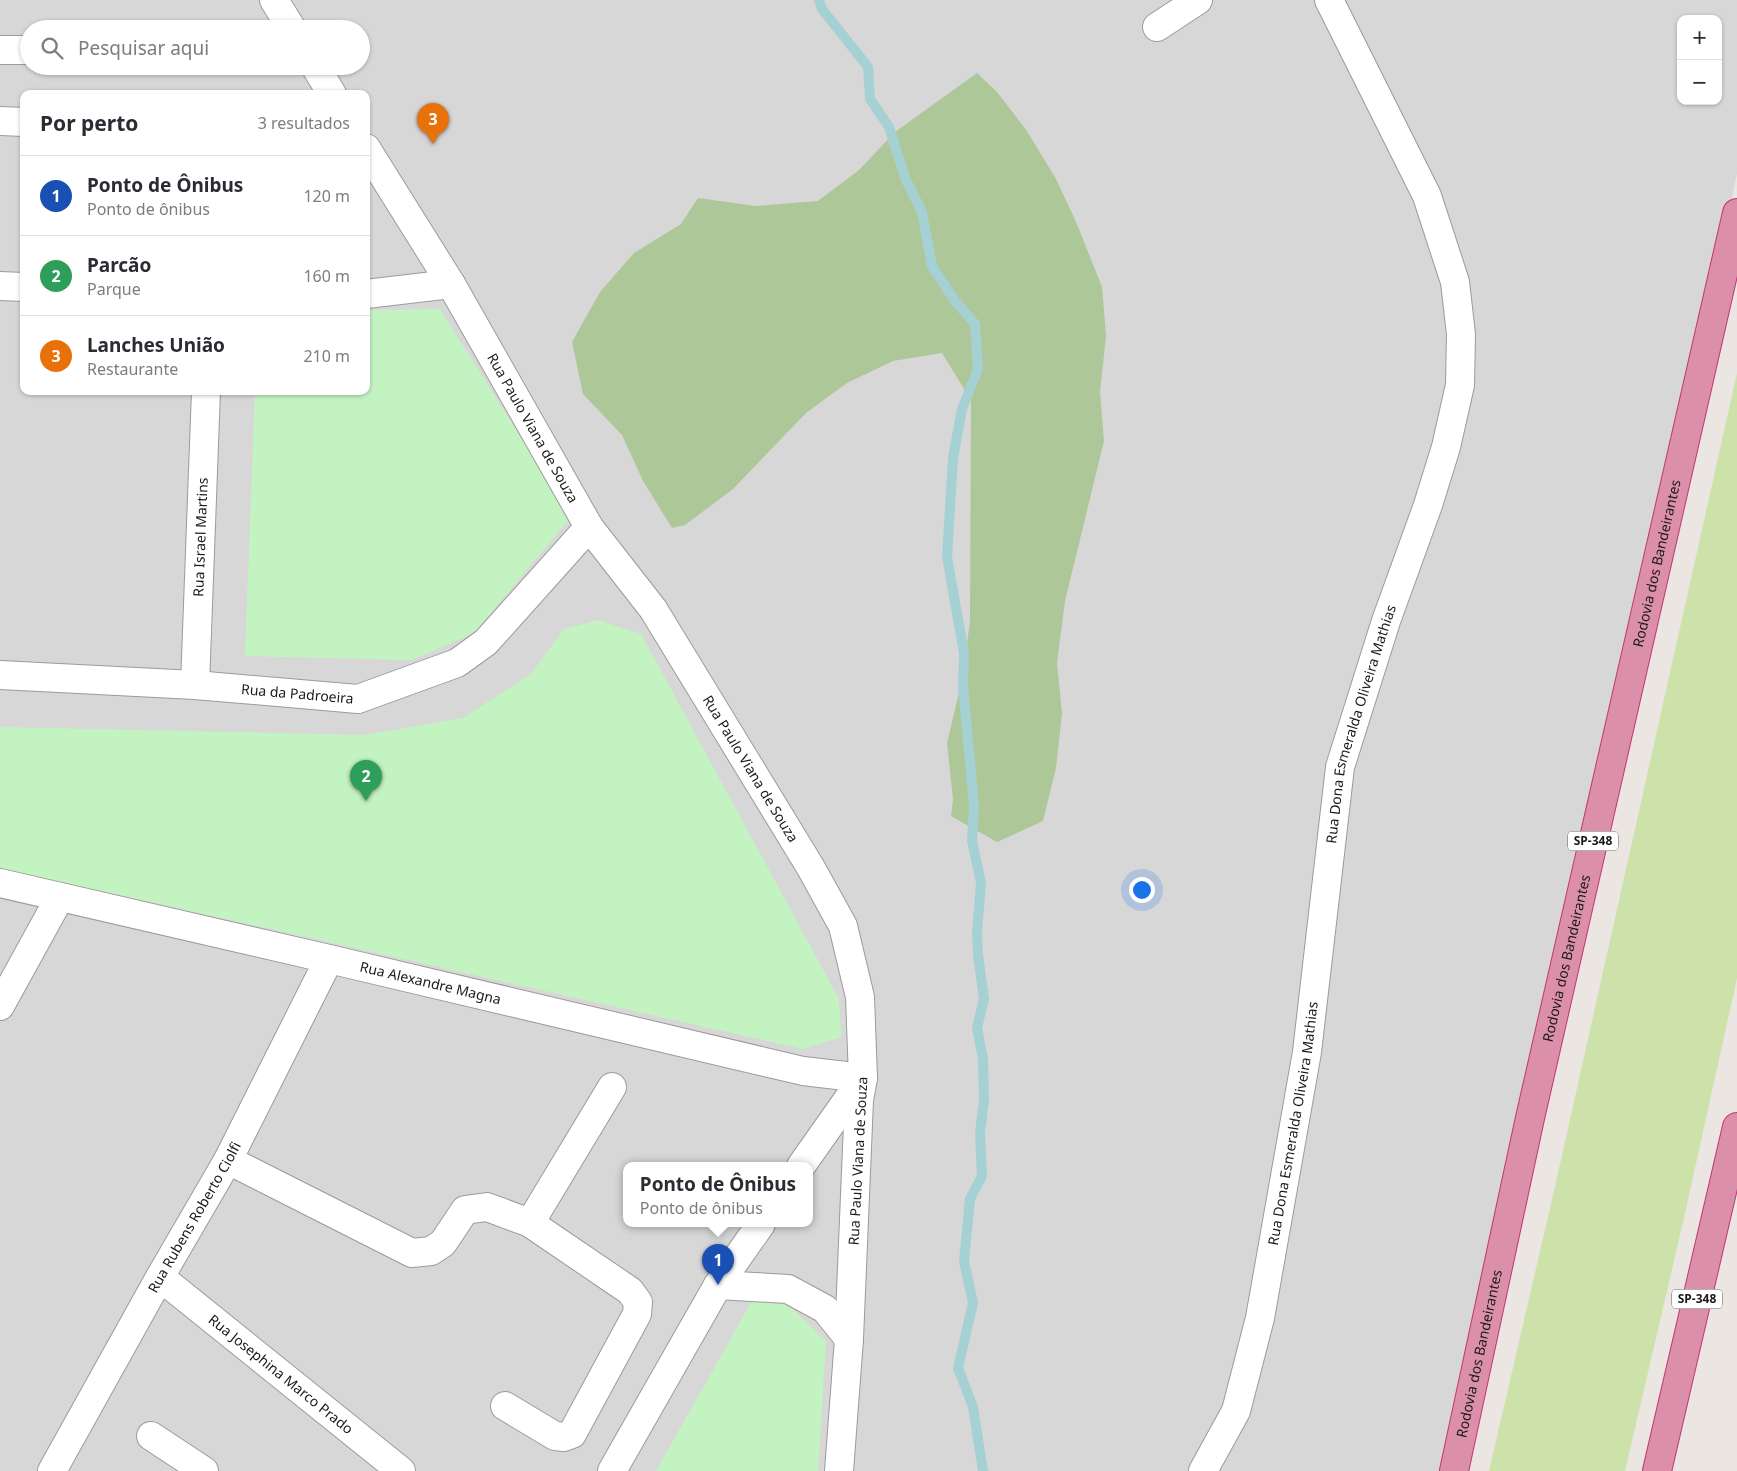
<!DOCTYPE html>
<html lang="pt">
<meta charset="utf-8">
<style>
:root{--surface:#fff;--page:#f2f2f3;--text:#2b2b33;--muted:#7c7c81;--line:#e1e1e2;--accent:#d93025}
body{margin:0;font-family:"Noto Sans",sans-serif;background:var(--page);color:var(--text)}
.controls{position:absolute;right:15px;top:15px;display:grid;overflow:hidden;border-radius:10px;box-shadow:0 1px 4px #0004}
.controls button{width:45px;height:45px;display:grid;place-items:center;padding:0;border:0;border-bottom:1px solid var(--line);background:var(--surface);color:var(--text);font:25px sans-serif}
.you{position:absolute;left:1141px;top:889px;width:18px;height:18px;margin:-12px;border:4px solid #fff;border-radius:50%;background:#1a73e8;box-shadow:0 0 0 8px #1a73e833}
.badge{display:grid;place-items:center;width:32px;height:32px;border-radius:50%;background:var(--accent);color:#fff;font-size:16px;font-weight:700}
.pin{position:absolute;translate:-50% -41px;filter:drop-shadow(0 1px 2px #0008)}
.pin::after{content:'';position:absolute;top:26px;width:18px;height:15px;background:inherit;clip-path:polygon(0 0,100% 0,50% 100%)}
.popup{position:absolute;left:623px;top:1162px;width:190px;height:65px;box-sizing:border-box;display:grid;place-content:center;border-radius:10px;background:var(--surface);filter:drop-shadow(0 1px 4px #0005);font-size:16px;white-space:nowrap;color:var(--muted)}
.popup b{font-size:19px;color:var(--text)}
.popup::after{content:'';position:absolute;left:50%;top:100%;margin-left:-10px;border:10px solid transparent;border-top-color:var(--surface)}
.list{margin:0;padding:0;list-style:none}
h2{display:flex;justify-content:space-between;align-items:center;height:65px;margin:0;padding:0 20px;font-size:21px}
h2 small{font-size:16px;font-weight:400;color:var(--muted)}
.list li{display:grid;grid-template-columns:32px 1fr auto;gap:15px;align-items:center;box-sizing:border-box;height:80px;padding:0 20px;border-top:1px solid var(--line)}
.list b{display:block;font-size:19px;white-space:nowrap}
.list p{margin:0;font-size:16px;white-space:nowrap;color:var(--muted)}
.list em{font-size:16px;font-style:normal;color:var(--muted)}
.icon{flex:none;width:28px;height:28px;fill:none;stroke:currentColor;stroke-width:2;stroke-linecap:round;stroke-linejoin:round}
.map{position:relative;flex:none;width:1737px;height:1471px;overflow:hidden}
.search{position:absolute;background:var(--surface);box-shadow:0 1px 4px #0004;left:20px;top:20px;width:350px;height:55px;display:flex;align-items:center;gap:12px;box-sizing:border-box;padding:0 18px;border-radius:28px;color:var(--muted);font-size:19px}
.panel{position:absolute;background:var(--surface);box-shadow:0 1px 4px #0004;left:20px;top:90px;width:350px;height:305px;border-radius:10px}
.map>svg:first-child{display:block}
.residential{fill:#d8d7d8;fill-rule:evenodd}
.grass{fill:#cde1ab}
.forest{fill:#adc799}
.park{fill:#c3f3c0}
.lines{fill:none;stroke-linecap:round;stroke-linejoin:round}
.stream{stroke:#a5d1d5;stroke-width:10}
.minor-casing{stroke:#9b9b9b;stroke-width:30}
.motorway-casing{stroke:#c2347a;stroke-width:30}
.minor{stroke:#fff;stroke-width:28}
.motorway{stroke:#dc8fa8;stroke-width:28}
.labels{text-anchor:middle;stroke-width:4.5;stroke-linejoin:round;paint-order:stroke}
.shield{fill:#fff;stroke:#5f5f5f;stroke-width:1}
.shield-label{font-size:12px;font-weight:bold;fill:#1a1a1a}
.street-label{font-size:14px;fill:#1a1a1a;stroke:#fff}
</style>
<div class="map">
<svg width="1737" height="1471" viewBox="0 0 1737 1471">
<rect width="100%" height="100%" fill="#ebe6e1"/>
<path class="residential" d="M0,0H1737V174L1452,1471H0ZM1681,19H1718V101H1681ZM29,29H361V66H29ZM24,94H366V391H24ZM627,1166H809V1224H627Z"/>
<path class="grass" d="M1737,373V978L1684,1218L1625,1471H1489L1554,1191Z"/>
<path class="forest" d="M977,73L997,92L1027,131L1056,179L1077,224L1102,287L1106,336L1100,392L1104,441L1065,601L1057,663L1062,713L1056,768L1043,821L997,842L951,816L953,799L947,743L962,680L970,621L971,400L942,353L893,361L847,383L806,413L733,489L685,525L672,528L643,481L622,435L583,394L572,342L600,292L634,253L681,224L698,198L756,206L818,201L859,170L895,132Z"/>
<g class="park">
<path d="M440,309L571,517L474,633L412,660L245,656L255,391H366V310Z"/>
<path d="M598,620L641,634L839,999L841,1037L803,1049L0,868V727L365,735L463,718L531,674L564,629Z"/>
<path d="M752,1301L787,1304L826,1341L818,1471H656Z"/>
</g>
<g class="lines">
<path class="stream" d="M819,0L822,9L868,67L870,99L889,127L906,180L922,212L932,266L955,301L975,324L978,369L962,409L953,458L947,557L964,653L963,686L974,806L972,841L981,883L977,932L978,955L984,999L977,1028L983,1059L984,1100L980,1133L982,1176L970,1199L964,1261L973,1303L958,1368L973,1407L983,1471"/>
<g class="minor-casing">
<g id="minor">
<path d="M274,0L292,29"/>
<path d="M1157,27L1198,0"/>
<path d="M0,50H29"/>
<path d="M315,66L332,94"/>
<path d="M0,121L24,122"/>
<path id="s1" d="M366,148L451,284L589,527L653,609L811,868L843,926L860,997L863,1078L859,1100L849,1339L839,1471"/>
<path d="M0,286L24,287"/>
<path d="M366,294L451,284"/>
<path id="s2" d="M0,675L195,685L358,699L457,663L486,642L589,527"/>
<path id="s3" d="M195,685L206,391"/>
<path id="s4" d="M0,883L329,959L803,1071L863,1078L801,1166"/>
<path d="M0,1006L60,897"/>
<path d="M228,1160L412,1253L431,1251L443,1243L465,1210L487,1207L530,1223L630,1291L638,1302L637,1314L572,1434L564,1437L555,1436L505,1406"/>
<path d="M530,1223L612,1087"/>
<path id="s5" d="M160,1277L401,1471"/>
<path d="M718,1285L788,1289L825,1309L849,1339"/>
<path d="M151,1436L204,1471"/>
<path id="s6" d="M52,1471L160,1277L228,1160L329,959"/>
<path d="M612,1471L718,1285L761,1224"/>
<path id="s7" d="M1203,1471L1236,1411L1260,1318L1307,1052L1340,767L1386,621L1428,505L1446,447L1460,385L1461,334L1455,282L1427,196L1329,0"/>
</g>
</g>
<g class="motorway-casing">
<g id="motorway">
<path id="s8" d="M1454,1471L1530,1118L1737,213"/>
<path d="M1657,1471L1737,1127"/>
</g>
</g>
<use href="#minor" class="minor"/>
<use href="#motorway" class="motorway"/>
</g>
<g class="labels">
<g class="shield">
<rect x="1568" y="831.5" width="50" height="19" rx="4"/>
<rect x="1672" y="1289.5" width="50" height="19" rx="4"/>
</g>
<g class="shield-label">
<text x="1593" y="845">SP-348</text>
<text x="1697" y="1303">SP-348</text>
</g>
<g class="street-label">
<text dy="5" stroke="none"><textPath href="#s1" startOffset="326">Rua Paulo Viana de Souza</textPath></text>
<text dy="5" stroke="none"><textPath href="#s3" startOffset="148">Rua Israel Martins</textPath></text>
<text dy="5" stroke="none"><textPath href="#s8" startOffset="930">Rodovia dos Bandeirantes</textPath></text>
<text dy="5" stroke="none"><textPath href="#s2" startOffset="298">Rua da Padroeira</textPath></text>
<text dy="5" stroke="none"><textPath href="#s7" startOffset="768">Rua Dona Esmeralda Oliveira Mathias</textPath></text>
<text dy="5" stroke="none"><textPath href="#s1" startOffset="731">Rua Paulo Viana de Souza</textPath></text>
<text dy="5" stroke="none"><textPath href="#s8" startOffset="525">Rodovia dos Bandeirantes</textPath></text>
<text dy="5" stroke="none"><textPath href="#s4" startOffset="442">Rua Alexandre Magna</textPath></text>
<text dy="5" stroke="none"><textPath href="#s7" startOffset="362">Rua Dona Esmeralda Oliveira Mathias</textPath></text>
<text transform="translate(858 1161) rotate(-87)" y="5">Rua Paulo Viana de Souza</text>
<text dy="5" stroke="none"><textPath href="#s6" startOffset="291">Rua Rubens Roberto Ciolfi</textPath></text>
<text dy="5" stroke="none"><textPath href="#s8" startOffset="120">Rodovia dos Bandeirantes</textPath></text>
<text dy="5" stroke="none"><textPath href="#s5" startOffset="155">Rua Josephina Marco Prado</textPath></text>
</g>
</g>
</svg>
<div class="controls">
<button>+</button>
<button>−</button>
</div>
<div class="you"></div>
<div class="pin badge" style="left:718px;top:1285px;background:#1a4fb4">1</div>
<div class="popup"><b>Ponto de Ônibus</b>Ponto de ônibus</div>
<div class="pin badge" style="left:366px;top:801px;background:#2e9e5b">2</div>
<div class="pin badge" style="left:433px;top:144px;background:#e8710a">3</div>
<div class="search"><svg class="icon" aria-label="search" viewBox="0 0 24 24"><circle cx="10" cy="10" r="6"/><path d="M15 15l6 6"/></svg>Pesquisar aqui</div>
<section class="panel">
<h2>Por perto<small>3 resultados</small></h2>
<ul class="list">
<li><span class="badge" style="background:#1a4fb4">1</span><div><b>Ponto de Ônibus</b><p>Ponto de ônibus</p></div><em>120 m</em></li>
<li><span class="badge" style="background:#2e9e5b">2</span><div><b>Parcão</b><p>Parque</p></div><em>160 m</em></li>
<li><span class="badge" style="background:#e8710a">3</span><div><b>Lanches União</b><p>Restaurante</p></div><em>210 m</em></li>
</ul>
</section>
</div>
